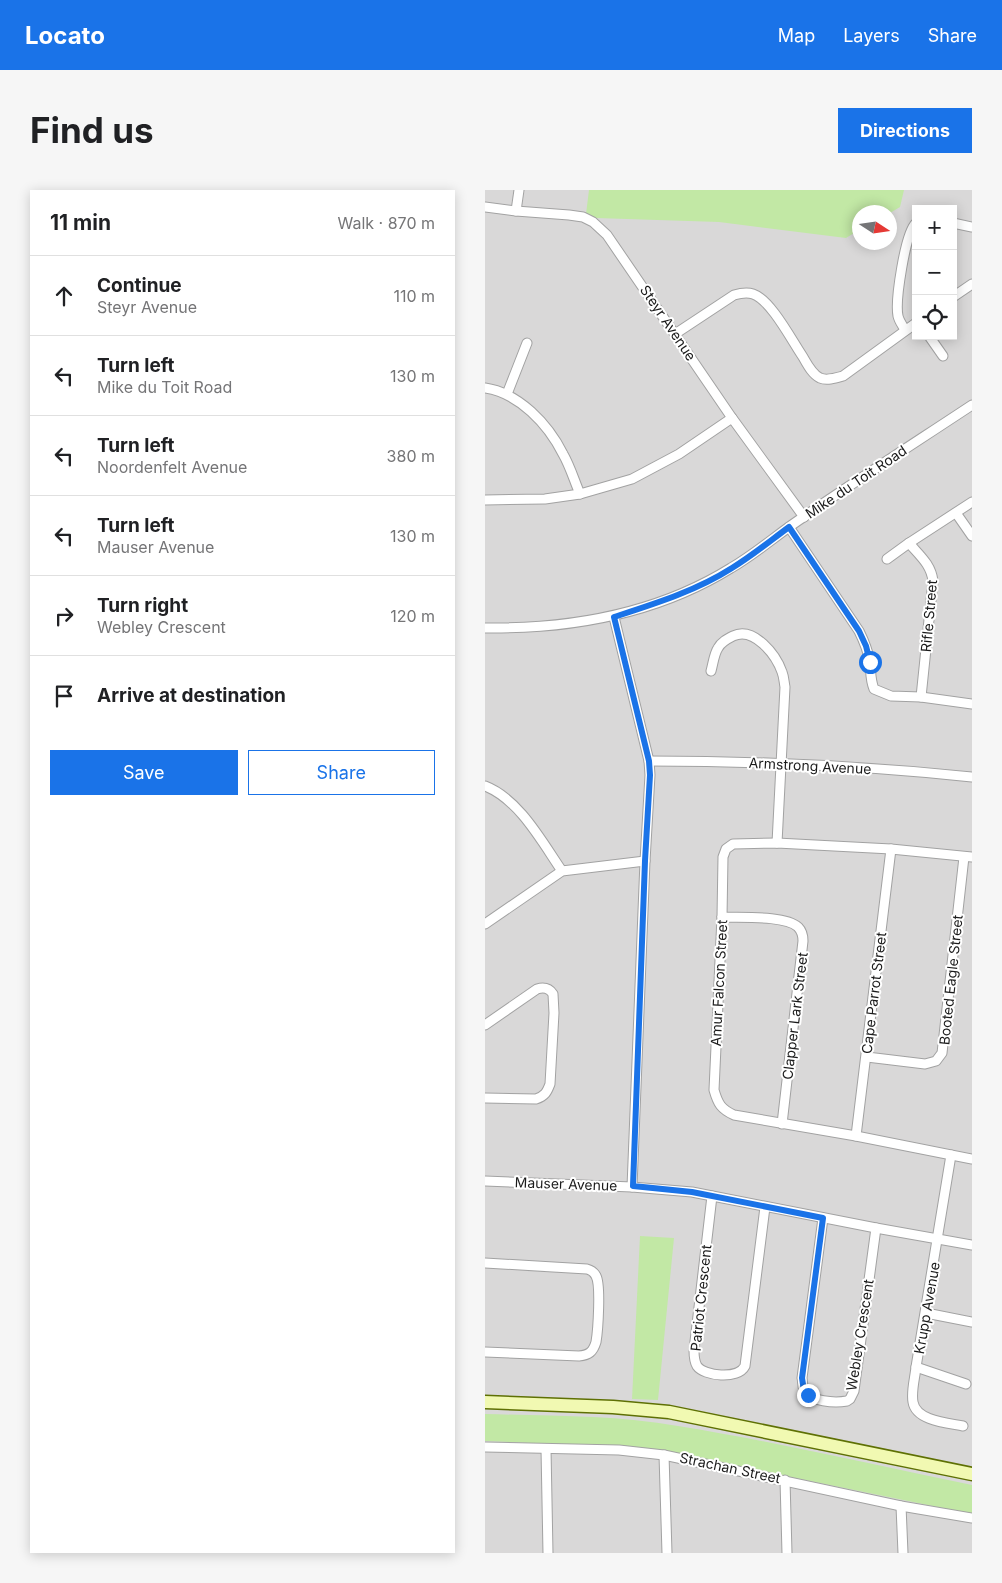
<!DOCTYPE html>
<meta charset="utf-8">
<style>
:root{--surface:#fff;--page:#f6f6f6;--text:#202124;--muted:#757577;--line:#e0e0e0;--accent:#1a73e8}
body{margin:0;font-family:Inter,sans-serif;background:var(--page);color:var(--text)}
.controls{position:absolute;right:15px;top:15px;display:grid;overflow:hidden;border-radius:0px;box-shadow:0 2px 12px #0003}
.controls button{width:45px;height:45px;display:grid;place-items:center;padding:0;border:0;border-bottom:1px solid var(--line);background:var(--surface);color:var(--text);font:25px sans-serif}
.compass{position:absolute;left:367px;top:15px;width:45px;height:45px;border-radius:50%;background:var(--surface);box-shadow:0 2px 12px #0003;rotate:102deg}
.stop{position:absolute;width:15px;height:15px;margin:-11px;border:4px solid #1a73e8;border-radius:50%;background:#fff}
.stop.end{background:#1a73e8;border-color:#fff;box-shadow:0 1px 5px #0008}
.list{margin:0;padding:0;list-style:none}
h2{display:flex;justify-content:space-between;align-items:center;height:65px;margin:0;padding:0 20px;font-size:21px}
h2 small{font-size:16px;font-weight:400;color:var(--muted)}
.list li{display:grid;grid-template-columns:32px 1fr auto;gap:15px;align-items:center;box-sizing:border-box;height:80px;padding:0 20px;border-top:1px solid var(--line)}
.list b{display:block;font-size:19px;white-space:nowrap}
.list p{margin:0;font-size:16px;white-space:nowrap;color:var(--muted)}
.list em{font-size:16px;font-style:normal;color:var(--muted)}
.actions{display:flex;gap:10px;padding:15px 20px}
.actions a{flex:1;padding:11px 0;border:1px solid var(--accent);border-radius:0px;text-align:center;font-size:18px;color:var(--accent)}
.actions .main{background:var(--accent);color:#fff}
.icon{flex:none;width:28px;height:28px;fill:none;stroke:currentColor;stroke-width:2;stroke-linecap:round;stroke-linejoin:round}
.map{position:relative;flex:none;width:487px;height:1363px;overflow:hidden;border-radius:0px}
header{display:flex;align-items:center;gap:30px;box-sizing:border-box;height:70px;padding:0 25px;background:var(--accent);color:#fff}
header strong{font-size:24px}
nav{display:flex;gap:28px;margin-inline-start:auto;font-size:18px}
.intro{display:flex;align-items:center;justify-content:space-between;box-sizing:border-box;height:120px;padding:0 30px}
h1{margin:0;font-size:35px}
.button{padding:12px 22px;border-radius:0px;background:var(--accent);color:#fff;font-size:18px;font-weight:700}
main{display:flex;gap:30px;padding:0 30px}
aside{flex:1;background:var(--surface);border-radius:0px;box-shadow:0 2px 12px #0003}
.map>svg:first-child{display:block}
.residential{fill:#d9d8d8;fill-rule:evenodd}
.grass{fill:#c2e8a5}
.lines{fill:none;stroke-linecap:round;stroke-linejoin:round}
.street-casing{stroke:#a2a2a2;stroke-width:11}
.secondary-casing{stroke:#5e7004;stroke-width:15}
.street{stroke:#fff;stroke-width:9}
.secondary{stroke:#f1f9b2;stroke-width:12}
.route{stroke:#1a73e8;stroke-width:6}
.labels{text-anchor:middle;stroke-width:4;stroke-linejoin:round;paint-order:stroke}
.street-label{font-size:14px;fill:#1b1b1b;stroke:#fff}
</style>
<header>
<strong>Locato</strong>
<nav><a>Map</a><a>Layers</a><a>Share</a></nav>
</header>
<div class="intro"><h1>Find us</h1><a class="button">Directions</a></div>
<main>
<aside>
<h2>11 min<small>Walk · 870 m</small></h2>
<ul class="list">
<li><svg class="icon" aria-label="ahead" viewBox="0 0 24 24"><path d="M12 20V5M6 11l6-6 6 6"/></svg><div><b>Continue</b><p>Steyr Avenue</p></div><em>110 m</em></li>
<li><svg class="icon" aria-label="left" viewBox="0 0 24 24"><path d="M17 20v-9H6M10 6l-5 5 5 5"/></svg><div><b>Turn left</b><p>Mike du Toit Road</p></div><em>130 m</em></li>
<li><svg class="icon" aria-label="left" viewBox="0 0 24 24"><path d="M17 20v-9H6M10 6l-5 5 5 5"/></svg><div><b>Turn left</b><p>Noordenfelt Avenue</p></div><em>380 m</em></li>
<li><svg class="icon" aria-label="left" viewBox="0 0 24 24"><path d="M17 20v-9H6M10 6l-5 5 5 5"/></svg><div><b>Turn left</b><p>Mauser Avenue</p></div><em>130 m</em></li>
<li><svg class="icon" aria-label="right" viewBox="0 0 24 24"><path d="M7 20v-9h11M14 6l5 5-5 5"/></svg><div><b>Turn right</b><p>Webley Crescent</p></div><em>120 m</em></li>
<li><svg class="icon" aria-label="arrive" viewBox="0 0 24 24"><path d="M6 21V4h12l-3 4 3 4H6"/></svg><div><b>Arrive at destination</b></div></li>
</ul>
<div class="actions"><a class="main">Save</a><a>Share</a></div>
</aside>
<div class="map">
<svg width="487" height="1363" viewBox="0 0 487 1363">
<rect width="100%" height="100%" fill="#edeae1"/>
<path class="residential" d="M0,0H487V1363H0ZM431,19H468V146H431ZM374,22H404V52H374Z"/>
<g class="grass">
<path d="M104,0H419L415,17L405,23L374,22V40L361,48L234,32L111,28L101,24Z"/>
<path d="M155,1046L189,1048L173,1210L147,1209Z"/>
<path d="M0,1224C64,1226 130,1225 193,1236C292,1252 389,1275 487,1295V1324L178,1261L136,1257L0,1251Z"/>
</g>
<g class="lines">
<g class="street-casing">
<g id="street">
<path d="M0,17L31,21L84,25L98,27L108,32L122,45L247,228L319,327"/>
<path d="M31,21L34,0"/>
<path d="M468,33L487,37"/>
<path d="M468,107L487,94"/>
<path d="M420,140C418,136 414,131 413,126C410,111 420,43 431,33"/>
<path d="M190,144L249,105C256,103 262,102 268,104C286,110 307,151 318,167C322,174 327,184 335,188C342,191 351,188 358,186L431,133"/>
<path d="M444,146L458,166"/>
<path d="M0,198C34,203 63,234 78,264C85,276 89,290 95,304"/>
<path d="M22,204L42,153"/>
<path d="M0,310L60,309L95,304L147,289L194,264L247,228"/>
<path d="M471,323L487,346"/>
<path d="M304,337L374,441C379,451 383,461 385,472C386,482 385,489 389,499L406,506L436,507L487,514"/>
<path d="M424,353C434,365 446,374 448,391L436,507"/>
<path d="M402,369L424,353L487,312"/>
<path d="M129,427L164,571L165,585L160,671L147,997"/>
<path d="M0,438C86,439 172,424 246,378C272,363 295,342 320,326C375,288 431,252 487,215"/>
<path d="M226,481C228,474 229,464 233,458C236,452 242,449 248,446C269,436 291,465 297,482C299,487 299,492 300,497L292,653"/>
<path d="M164,571C272,571 380,576 487,587"/>
<path d="M0,596C34,609 57,652 77,681"/>
<path d="M487,667L406,659L292,653L248,654L241,659L238,667L237,727L229,900C233,914 236,919 249,925L371,946L487,969"/>
<path d="M237,727C255,728 300,725 313,737C317,741 318,745 318,751L297,934"/>
<path d="M0,734L77,681L160,671"/>
<path d="M0,835L52,799C59,797 64,798 68,804L69,823L65,894C62,902 60,906 51,909L0,908"/>
<path d="M382,867L440,874L451,871L457,863L479,667"/>
<path d="M371,946L406,659"/>
<path d="M466,965L431,1177C430,1188 426,1201 428,1212C431,1231 463,1233 478,1236"/>
<path d="M0,991L147,997L207,1002L391,1038L487,1055"/>
<path d="M227,1006L209,1160C209,1165 209,1171 212,1176C219,1186 253,1190 260,1176L280,1017"/>
<path d="M338,1028L317,1188C318,1192 317,1196 319,1200C325,1212 350,1213 362,1211L365,1209L369,1201L391,1038"/>
<path d="M0,1073L102,1079C106,1080 109,1082 111,1086C116,1095 113,1140 111,1152C108,1162 104,1165 94,1166L0,1162"/>
<path d="M441,1123L487,1132"/>
<path d="M431,1177L481,1194"/>
<path d="M0,1257L134,1260L179,1265L416,1316L487,1328"/>
<path d="M61,1259L63,1363"/>
<path d="M179,1265L182,1363"/>
<path d="M300,1290L302,1363"/>
<path d="M416,1316L418,1363"/>
</g>
</g>
<g class="secondary-casing">
<path id="secondary" d="M0,1212L128,1217L184,1222L487,1284"/>
</g>
<use href="#street" class="street"/>
<use href="#secondary" class="secondary"/>
</g>
<g class="lines">
<path class="route" d="M323,1205L319,1201L317,1188L338,1028L207,1002L148,996L160,671L165,585L164,571L129,427C169,414 211,401 247,378C267,366 285,351 304,337L374,441L381,456L385,472"/>
</g>
<g class="labels">
<g class="street-label">
<text transform="translate(183 133) rotate(56)" y="5">Steyr Avenue</text>
<text transform="translate(371 292) rotate(-34)" y="5">Mike du Toit Road</text>
<text transform="translate(444 426) rotate(-85)" y="5">Rifle Street</text>
<text transform="translate(325 576) rotate(3)" y="5">Armstrong Avenue</text>
<text transform="translate(466 790) rotate(-84)" y="5">Booted Eagle Street</text>
<text transform="translate(234 793) rotate(-87)" y="5">Amur Falcon Street</text>
<text transform="translate(389 803) rotate(-83)" y="5">Cape Parrot Street</text>
<text transform="translate(310 826) rotate(-83)" y="5">Clapper Lark Street</text>
<text transform="translate(81 994) rotate(2)" y="5">Mauser Avenue</text>
<text transform="translate(216 1108) rotate(-84)" y="5">Patriot Crescent</text>
<text transform="translate(442 1118) rotate(-80)" y="5">Krupp Avenue</text>
<text transform="translate(375 1145) rotate(-81)" y="5">Webley Crescent</text>
<text transform="translate(245 1278) rotate(12)" y="5">Strachan Street</text>
</g>
</g>
</svg>
<div class="controls">
<button>+</button>
<button>−</button>
<button><svg class="icon" aria-label="locate" viewBox="0 0 24 24"><circle cx="12" cy="12" r="6"/><path d="M12 2v4M12 18v4M2 12h4M18 12h4"/></svg></button>
</div>
<svg class="compass" viewBox="-18 -18 36 36"><path d="M0-13l5 13h-10z" fill="#e53935"/><path d="M0 13l5-13h-10z" fill="#757577"/></svg>
<div class="stop" style="left:385px;top:472px"></div>
<div class="stop end" style="left:323px;top:1205px"></div>
</div>
</main>
